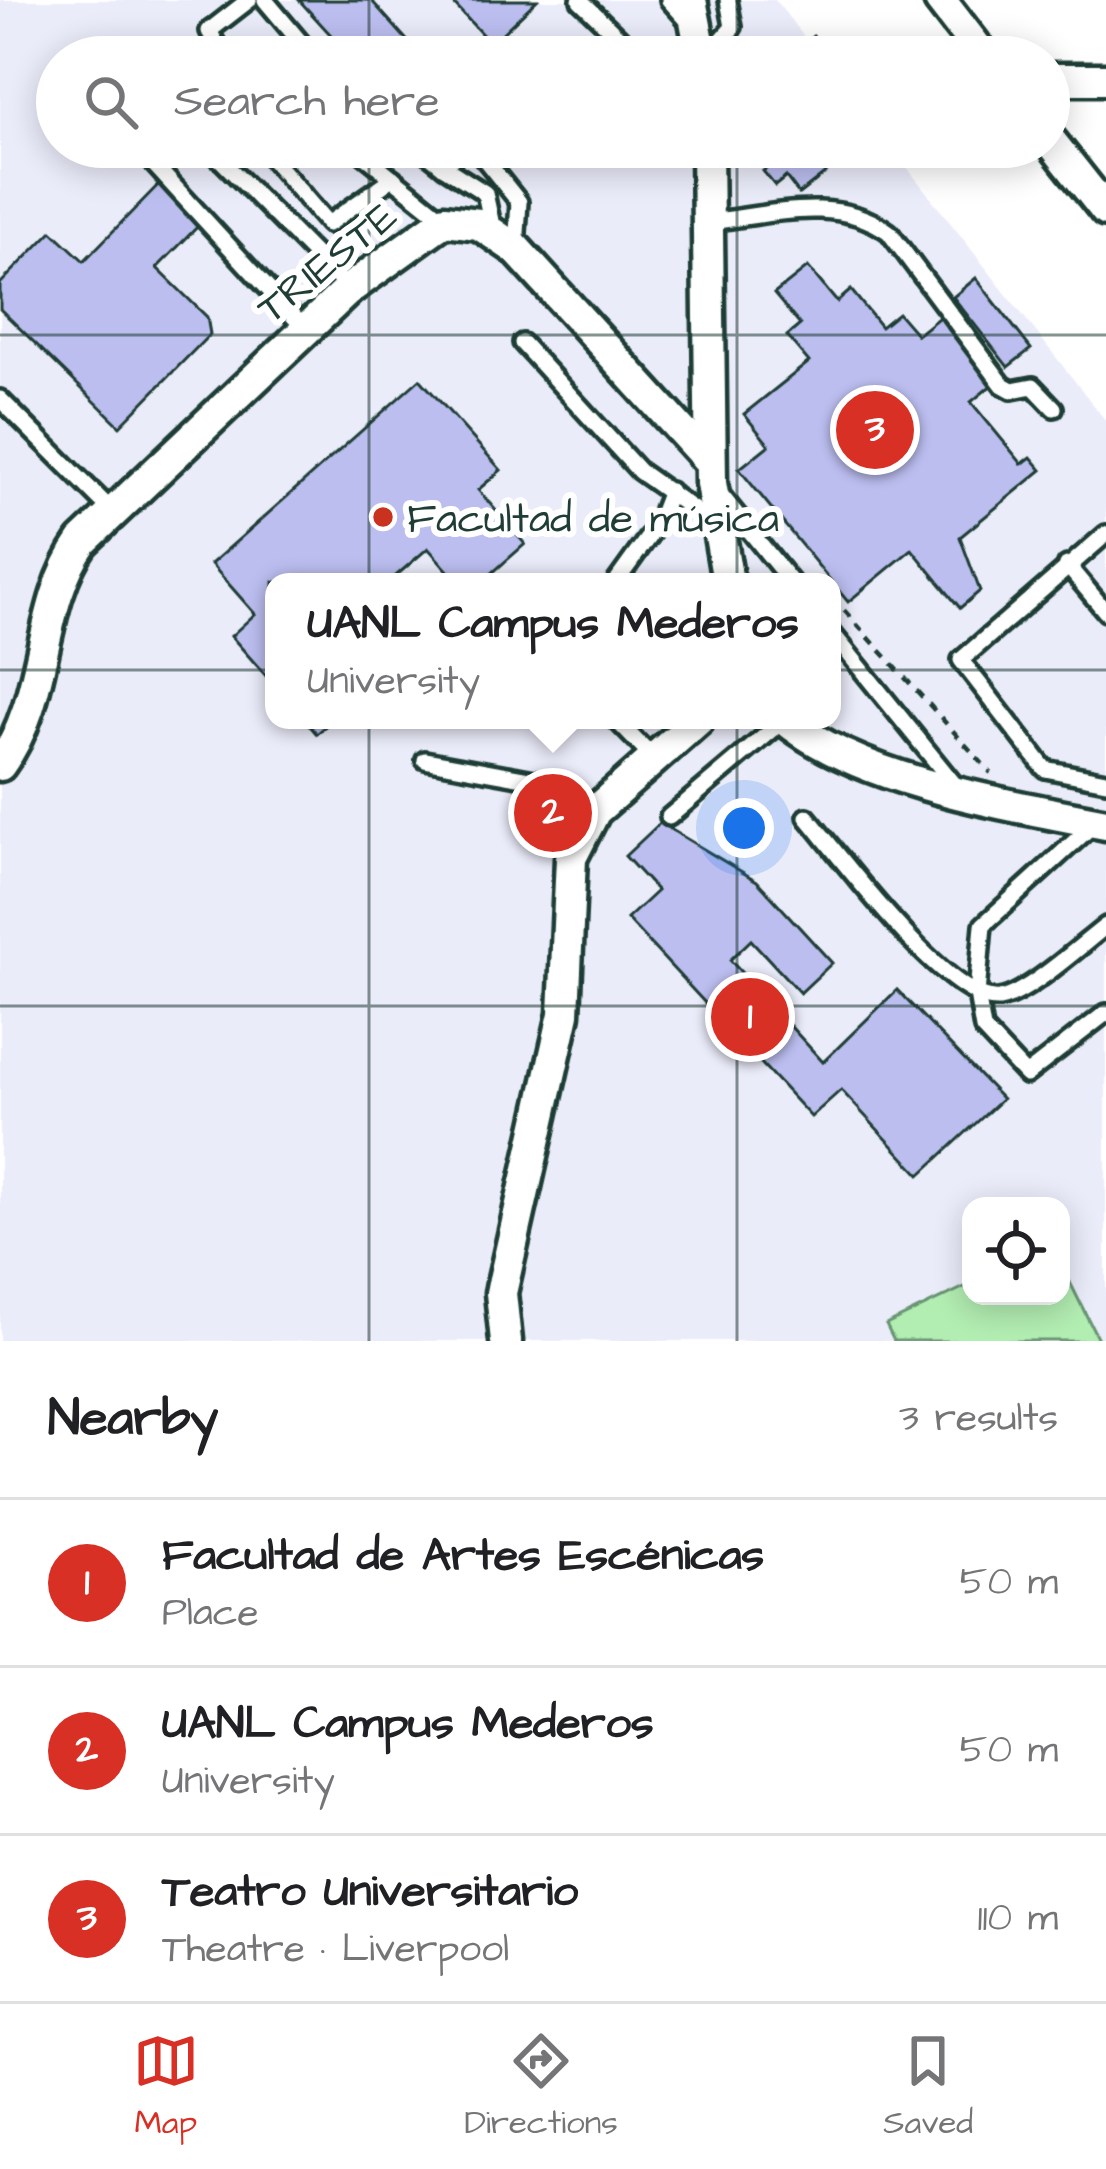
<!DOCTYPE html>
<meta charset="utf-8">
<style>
:root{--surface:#fff;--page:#f2f2f2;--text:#202124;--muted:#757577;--line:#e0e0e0;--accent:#d93025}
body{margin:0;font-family:"Architects Daughter",sans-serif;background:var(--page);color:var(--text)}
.controls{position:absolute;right:36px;bottom:36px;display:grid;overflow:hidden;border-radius:24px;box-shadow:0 6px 30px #0003}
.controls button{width:108px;height:108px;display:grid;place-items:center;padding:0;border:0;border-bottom:3px solid var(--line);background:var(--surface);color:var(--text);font:60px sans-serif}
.you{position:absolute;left:744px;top:828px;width:42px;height:42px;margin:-30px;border:9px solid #fff;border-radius:50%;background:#1a73e8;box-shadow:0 0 0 18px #1a73e833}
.badge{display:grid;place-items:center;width:78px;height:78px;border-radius:50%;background:var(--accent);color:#fff;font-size:39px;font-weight:700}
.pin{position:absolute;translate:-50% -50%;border:6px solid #fff;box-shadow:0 3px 12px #0006}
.popup{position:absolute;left:265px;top:573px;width:576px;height:156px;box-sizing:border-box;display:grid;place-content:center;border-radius:24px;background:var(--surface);filter:drop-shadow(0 3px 9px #0005);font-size:39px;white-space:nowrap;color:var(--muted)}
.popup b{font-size:45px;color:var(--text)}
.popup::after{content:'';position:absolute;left:50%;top:100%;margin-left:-24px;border:24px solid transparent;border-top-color:var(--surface)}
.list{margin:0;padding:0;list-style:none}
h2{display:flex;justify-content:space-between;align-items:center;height:156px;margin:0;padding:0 48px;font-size:51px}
h2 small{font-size:39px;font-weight:400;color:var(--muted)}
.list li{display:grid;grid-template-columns:78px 1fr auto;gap:36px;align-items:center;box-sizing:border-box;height:168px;padding:0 48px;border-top:3px solid var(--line)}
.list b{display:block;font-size:45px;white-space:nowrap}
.list p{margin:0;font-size:39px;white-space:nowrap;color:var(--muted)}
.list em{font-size:39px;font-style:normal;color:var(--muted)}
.icon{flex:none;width:66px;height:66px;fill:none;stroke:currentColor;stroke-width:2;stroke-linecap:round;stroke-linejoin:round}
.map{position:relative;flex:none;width:1106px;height:1341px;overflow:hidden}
.search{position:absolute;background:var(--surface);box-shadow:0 6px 30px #0003;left:36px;right:36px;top:36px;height:132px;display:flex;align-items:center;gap:30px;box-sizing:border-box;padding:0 42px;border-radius:66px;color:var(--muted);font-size:45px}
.sheet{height:660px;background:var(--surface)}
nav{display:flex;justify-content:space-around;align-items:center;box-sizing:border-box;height:168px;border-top:3px solid var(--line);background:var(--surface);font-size:33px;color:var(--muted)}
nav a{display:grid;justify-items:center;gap:6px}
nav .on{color:var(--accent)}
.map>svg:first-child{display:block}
.built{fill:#ebecfa;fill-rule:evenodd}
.green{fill:#b2edb2;stroke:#689573;stroke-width:3}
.building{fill:#bcbef0;stroke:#1f3d34;stroke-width:3}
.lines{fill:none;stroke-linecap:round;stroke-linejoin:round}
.service-casing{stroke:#1f3d34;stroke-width:24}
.minor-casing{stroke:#1f3d34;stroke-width:39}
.path{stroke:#1f3d34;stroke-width:4.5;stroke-dasharray:9 9;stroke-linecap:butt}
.service{stroke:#fff;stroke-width:15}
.minor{stroke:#fff;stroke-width:30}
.grid{fill:none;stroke:#1f3d34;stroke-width:3;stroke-opacity:0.55}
.poi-dot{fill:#c8321e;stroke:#fff;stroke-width:4.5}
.labels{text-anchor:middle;stroke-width:12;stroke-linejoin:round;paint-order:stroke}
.street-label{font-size:42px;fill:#1f3d34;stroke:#fff}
.poi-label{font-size:42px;fill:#1f3d34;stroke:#fff;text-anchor:start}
</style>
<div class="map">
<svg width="1106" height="1341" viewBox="0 0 1106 1341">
<rect width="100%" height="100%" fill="#fff"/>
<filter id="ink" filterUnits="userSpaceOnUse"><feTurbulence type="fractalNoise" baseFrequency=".00833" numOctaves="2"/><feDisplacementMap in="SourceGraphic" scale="24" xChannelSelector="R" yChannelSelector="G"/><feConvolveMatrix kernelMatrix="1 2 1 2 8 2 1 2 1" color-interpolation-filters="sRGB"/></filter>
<g filter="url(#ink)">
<path class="built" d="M0,0H775L820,57H57V147H891L1106,421V1341H0ZM274,582H832V720H274ZM971,1206H1061V1296H971Z"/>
<path class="green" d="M1061,1264L1099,1341H894L886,1325L971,1284V1296H1061Z"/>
<g class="building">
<path d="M299,0H371L422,57H351Z"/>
<path d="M450,0H537L491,44Z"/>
<path d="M547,35L569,57H525Z"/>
<path d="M813,36L830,57H787Z"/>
<path d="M763,147H859L799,194L786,177L775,186L763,171L775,162Z"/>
<path d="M161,182L202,222L157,268L207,317L210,334L120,426L0,309V284L52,231L84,261Z"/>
<path d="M808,267L837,302L851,290L881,327L898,313L917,335L943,314L998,380L971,402L1022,464L1031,457L1042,470L960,537L980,591L960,608L912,549L848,602L739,469L769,445L744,414L809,362L787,336L800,325L774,294Z"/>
<path d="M976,278L1031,349L1008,367L953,297Z"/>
<path d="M420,379L501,470L478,490L525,544L482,582H458L428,548L389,582H274V685L231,636L255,614L211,564Z"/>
<path d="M305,720H333L317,734Z"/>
<path d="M660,823L757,881L832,963L800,993L751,940L730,960L823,1062L897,990L1002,1099L920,1175L841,1090L811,1117L627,919L657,891L625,856Z"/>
</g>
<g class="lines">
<g class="service-casing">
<g id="service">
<path d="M265,0L313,57"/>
<path d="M580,0L639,57"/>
<path d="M669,0L689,22"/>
<path d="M224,57L209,31L249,0"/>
<path d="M707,57L733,27L728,0"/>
<path d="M138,147L305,329"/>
<path d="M208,147L349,289"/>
<path d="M279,147L273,160L328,224L393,178"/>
<path d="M354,147L445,220"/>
<path d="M419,147L444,167L463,147"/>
<path d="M475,147L519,202L516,248"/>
<path d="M444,167L485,193L493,230"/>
<path d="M709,222C771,215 836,194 889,232L1003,385L1012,390L1033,386L1054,408"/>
<path d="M522,343L639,471L714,524"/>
<path d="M0,399L112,511"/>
<path d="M720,494L791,582"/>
<path d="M1106,534L961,660L1045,769L1106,781"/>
<path d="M1067,565L1106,612"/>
<path d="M616,582L657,525L670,491"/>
<path d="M832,633L958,789"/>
<path d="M616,720L652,757"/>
<path d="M425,760L540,781L595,811"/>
<path d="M669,817L784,720"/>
<path d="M807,817C840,856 949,1004 999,999C1027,995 1082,944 1106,926"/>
<path d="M1095,823L983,925L977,994L983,1029L1026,1075L1106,1013"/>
</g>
</g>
<g class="minor-casing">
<g id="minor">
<path d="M691,0L702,57"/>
<path d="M940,0L984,57"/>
<path d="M1049,79H1106"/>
<path d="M1049,139L1106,211"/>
<path d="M707,147L711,483L728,582"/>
<path d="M786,720C862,782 1009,805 1106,824"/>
<path d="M0,765C49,700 36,607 82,542L349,289L445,220L479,224L516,249L710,462"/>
<path d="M506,1341L501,1293L564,1014L571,858L595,811L698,720"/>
</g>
</g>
<path class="path" d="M832,597L991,773"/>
<use href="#service" class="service"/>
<use href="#minor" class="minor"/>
</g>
</g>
<path class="grid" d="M369,0V57M737,0V57M369,147V1341M737,147V1341M0,335H1106M0,670H1106M0,1006H1106"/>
<circle class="poi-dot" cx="383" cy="517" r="12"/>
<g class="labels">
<g class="street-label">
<text transform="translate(326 261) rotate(-39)" y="15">TRIESTE</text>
</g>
<g class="poi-label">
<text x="407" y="532">Facultad de música</text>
</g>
</g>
</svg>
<div class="controls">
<button><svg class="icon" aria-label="locate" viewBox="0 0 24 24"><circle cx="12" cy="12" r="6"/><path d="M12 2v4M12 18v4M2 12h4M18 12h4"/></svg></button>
</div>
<div class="you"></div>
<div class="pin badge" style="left:750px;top:1017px">1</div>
<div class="pin badge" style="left:553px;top:813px">2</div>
<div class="popup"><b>UANL Campus Mederos</b>University</div>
<div class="pin badge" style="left:875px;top:430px">3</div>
<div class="search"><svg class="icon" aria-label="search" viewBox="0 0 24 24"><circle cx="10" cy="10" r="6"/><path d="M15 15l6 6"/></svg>Search here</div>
</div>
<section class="sheet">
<h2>Nearby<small>3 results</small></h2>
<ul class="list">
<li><span class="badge">1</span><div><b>Facultad de Artes Escénicas</b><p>Place</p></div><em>50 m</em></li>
<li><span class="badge">2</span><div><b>UANL Campus Mederos</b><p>University</p></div><em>50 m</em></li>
<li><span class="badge">3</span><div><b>Teatro Universitario</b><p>Theatre · Liverpool</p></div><em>110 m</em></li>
</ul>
</section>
<nav>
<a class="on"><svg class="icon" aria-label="map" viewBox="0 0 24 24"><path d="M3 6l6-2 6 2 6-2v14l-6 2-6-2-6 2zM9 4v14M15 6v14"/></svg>Map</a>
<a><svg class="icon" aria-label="directions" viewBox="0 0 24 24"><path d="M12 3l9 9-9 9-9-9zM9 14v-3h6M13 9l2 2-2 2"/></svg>Directions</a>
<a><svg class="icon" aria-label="saved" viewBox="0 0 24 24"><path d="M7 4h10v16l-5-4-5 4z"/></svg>Saved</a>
</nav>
